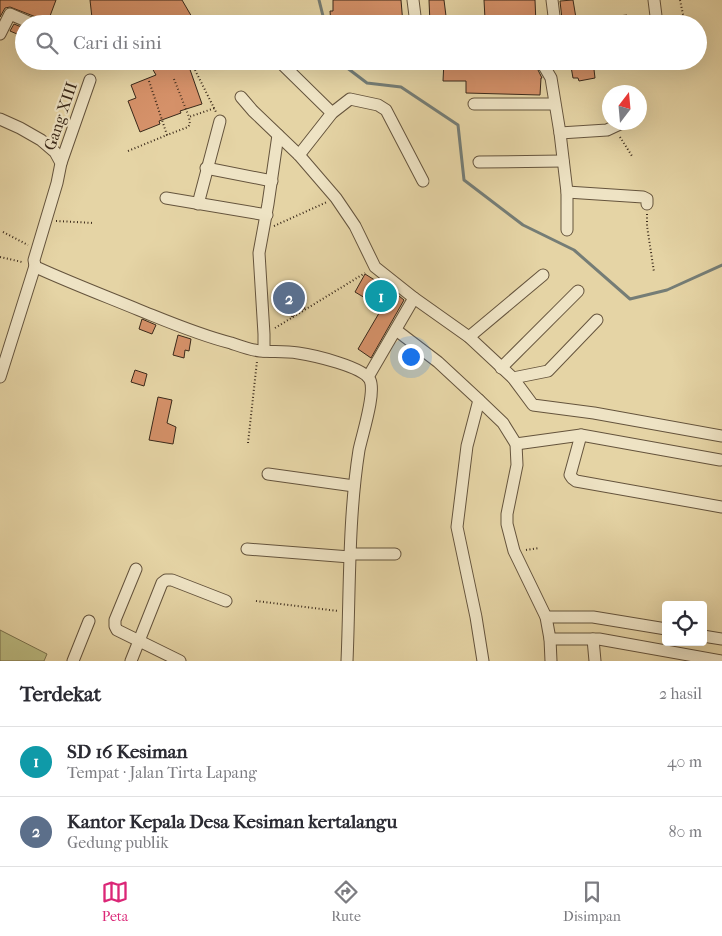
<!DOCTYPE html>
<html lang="id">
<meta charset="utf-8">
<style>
:root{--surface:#fff;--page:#f7f7f7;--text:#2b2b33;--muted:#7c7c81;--line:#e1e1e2;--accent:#db2777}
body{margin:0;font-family:"IM FELL French Canon",serif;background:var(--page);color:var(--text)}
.controls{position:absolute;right:15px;bottom:15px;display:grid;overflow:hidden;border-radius:5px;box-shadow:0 5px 20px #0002}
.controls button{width:45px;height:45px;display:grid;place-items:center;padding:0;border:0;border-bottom:1px solid var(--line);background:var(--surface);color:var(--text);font:25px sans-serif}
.compass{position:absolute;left:602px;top:85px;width:45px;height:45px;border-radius:50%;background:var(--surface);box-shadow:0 5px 20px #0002;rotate:16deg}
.you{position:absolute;left:410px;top:356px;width:18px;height:18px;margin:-12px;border:4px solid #fff;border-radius:50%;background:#1a73e8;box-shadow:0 0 0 8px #1a73e833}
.badge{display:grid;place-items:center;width:32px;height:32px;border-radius:50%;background:var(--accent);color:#fff;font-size:16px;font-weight:700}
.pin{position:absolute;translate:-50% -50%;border:2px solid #fff;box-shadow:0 1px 5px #0006}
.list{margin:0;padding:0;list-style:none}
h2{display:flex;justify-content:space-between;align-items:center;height:65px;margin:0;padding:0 20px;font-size:21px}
h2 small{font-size:16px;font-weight:400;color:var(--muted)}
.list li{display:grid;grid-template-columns:32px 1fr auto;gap:15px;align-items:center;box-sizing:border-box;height:70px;padding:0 20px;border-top:1px solid var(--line)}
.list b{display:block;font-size:19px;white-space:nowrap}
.list p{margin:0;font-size:16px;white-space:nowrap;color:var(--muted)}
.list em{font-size:16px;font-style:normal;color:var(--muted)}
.icon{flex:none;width:28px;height:28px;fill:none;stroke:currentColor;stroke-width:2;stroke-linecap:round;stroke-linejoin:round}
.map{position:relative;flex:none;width:722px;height:661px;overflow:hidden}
.search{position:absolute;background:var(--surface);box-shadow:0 5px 20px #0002;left:15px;right:15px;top:15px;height:55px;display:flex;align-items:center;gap:12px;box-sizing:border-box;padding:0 18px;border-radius:28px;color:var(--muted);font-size:19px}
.sheet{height:205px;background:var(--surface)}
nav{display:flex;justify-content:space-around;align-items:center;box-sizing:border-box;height:70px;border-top:1px solid var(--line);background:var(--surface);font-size:14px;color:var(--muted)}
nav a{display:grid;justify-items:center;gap:2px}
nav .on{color:var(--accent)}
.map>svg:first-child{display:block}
.green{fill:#bbbb82;stroke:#7a724e}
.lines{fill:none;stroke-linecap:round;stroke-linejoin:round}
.stream{stroke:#757d76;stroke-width:3}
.building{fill:#d59169;stroke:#3a291a}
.minor-casing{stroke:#65543d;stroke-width:13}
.path{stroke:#3a291a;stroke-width:2;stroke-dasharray:1 2.5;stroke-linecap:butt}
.minor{stroke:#eee3c4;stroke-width:11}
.labels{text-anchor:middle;stroke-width:4.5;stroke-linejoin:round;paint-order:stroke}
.street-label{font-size:16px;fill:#3a291a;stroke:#eee3c4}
</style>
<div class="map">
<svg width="722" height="661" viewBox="0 0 722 661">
<rect width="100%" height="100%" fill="#e5d4a5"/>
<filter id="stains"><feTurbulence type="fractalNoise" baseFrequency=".004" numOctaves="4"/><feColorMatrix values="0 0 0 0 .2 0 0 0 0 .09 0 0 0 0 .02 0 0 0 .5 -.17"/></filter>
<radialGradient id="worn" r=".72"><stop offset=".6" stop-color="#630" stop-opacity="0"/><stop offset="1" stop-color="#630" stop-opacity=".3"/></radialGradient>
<path class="green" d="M0,630L47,654L44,661H0Z"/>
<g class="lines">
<g class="stream">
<path d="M319,0L325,24"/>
<path d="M338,61L367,83L401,87L458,125L464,180L523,225L574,250L630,299L667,290L722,265"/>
</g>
</g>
<g class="building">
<path d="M0,0H56L47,24H40L36,17L10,7L5,8L0,17Z"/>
<path d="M90,0H182L196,24H95L92,18Z"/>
<path d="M333,0H401L403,24H331L330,11H333Z"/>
<path d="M429,0H444L447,24H430Z"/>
<path d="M484,0H535L536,24H497L496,18L485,19Z"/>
<path d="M573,0L577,24H564V19H562L560,1Z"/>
<path d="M627,15L628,24H600V18Z"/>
<path d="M14,24L24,28V37L10,31Z"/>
<path d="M148,61H187L202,104L180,111L181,113L159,121L160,124L140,132L128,101L136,98L131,85L156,75Z"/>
<path d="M444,61H514V68H537L542,78H541L540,95L466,93V81H443Z"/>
<path d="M570,61H593L595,78L579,81L578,78H573Z"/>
<path d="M365,274L394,292L404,300L371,358L358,349L382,308L355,292Z"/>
<path d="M291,286L305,308L292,317L288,310L283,312L278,304L283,301L278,294Z"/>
<path d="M142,319L156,325L152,334L139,329Z"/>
<path d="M178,335L191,339L189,351L185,350L184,358L173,355Z"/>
<path d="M135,370L147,374L144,386L131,382Z"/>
<path d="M158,397L172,400L167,423L176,427L173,444L149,440Z"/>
</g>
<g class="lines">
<g class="minor-casing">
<g id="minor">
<path d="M413,0L416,24"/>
<path d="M552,0L555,24"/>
<path d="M654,0L657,24"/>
<path d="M0,34L10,14L33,24"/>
<path d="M279,61L332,113"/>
<path d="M541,61L551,78L560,133L567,192V230"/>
<path d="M241,97L253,111L299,155L336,198L355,226L375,267L414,298"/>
<path d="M474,104H554"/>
<path d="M0,119L20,128L41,140L55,152L61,163L57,183L34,260L35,266L38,268C71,283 105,296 139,310C169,322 199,335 231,343C240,346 250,350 260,351C273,352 285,351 298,353C313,355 364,367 370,380C376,393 362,435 359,450C348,520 350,591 347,661"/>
<path d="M560,133L607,130L624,122"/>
<path d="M299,155L332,113L350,99L378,105L386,110L423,181"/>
<path d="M479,162L563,161"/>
<path d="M61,163L90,80"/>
<path d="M206,168L272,181"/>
<path d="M567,192L643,197L647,199V204"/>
<path d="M166,198L267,215"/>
<path d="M198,204L220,121"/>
<path d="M396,330L438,362L479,400L503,423L516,444L517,465L507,514V524L514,551L546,617L550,639L551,661"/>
<path d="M469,337L543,275"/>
<path d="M264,351V334L259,253L268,204L278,135"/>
<path d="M501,368L578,291"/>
<path d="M0,377L35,266"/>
<path d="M368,377L414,298L469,337L513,378L548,371L597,320"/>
<path d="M513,378L533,405L594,413L722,436"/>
<path d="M479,400L467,446L457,527L476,617L483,661"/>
<path d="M581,435L570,475L572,478L576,481L722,507"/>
<path d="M516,444L581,435L720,460"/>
<path d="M268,474L354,486"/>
<path d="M247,549L350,557"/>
<path d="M350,554H395"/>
<path d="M136,569L115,620V626L117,630L180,661"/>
<path d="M546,617H593L666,629"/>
<path d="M703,636L722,639"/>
<path d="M550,639H599L722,661"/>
<path d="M593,639L595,661"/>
<path d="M73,661L89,621"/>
<path d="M131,661L162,583L166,580H172L226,601"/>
</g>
</g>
<g class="path">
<path d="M680,0L685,24"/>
<path d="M195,70L216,112"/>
<path d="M174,79L189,117L215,108"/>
<path d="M149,81L167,135L188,127L190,124L189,117"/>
<path d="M620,137L632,156"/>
<path d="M128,151L167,135"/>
<path d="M647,214V226L654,272"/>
<path d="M56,221L94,223"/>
<path d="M274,226L327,202"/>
<path d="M3,232L28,245"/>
<path d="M0,257L22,262"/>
<path d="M275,328L365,273"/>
<path d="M248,443L257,361"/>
<path d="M526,550L539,548"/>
<path d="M256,601L338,611"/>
</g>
<use href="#minor" class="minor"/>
</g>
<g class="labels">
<g class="street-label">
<text transform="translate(60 116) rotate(-71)" y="6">Gang XIII</text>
</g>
</g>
<rect width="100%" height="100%" filter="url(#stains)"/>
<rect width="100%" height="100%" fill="url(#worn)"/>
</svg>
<div class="controls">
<button><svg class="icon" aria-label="locate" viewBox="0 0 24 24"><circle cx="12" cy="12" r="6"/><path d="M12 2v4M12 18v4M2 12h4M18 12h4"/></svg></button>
</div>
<svg class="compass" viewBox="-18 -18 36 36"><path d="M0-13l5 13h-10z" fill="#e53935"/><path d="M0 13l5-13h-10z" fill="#7c7c81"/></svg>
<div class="you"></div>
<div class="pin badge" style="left:381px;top:296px;background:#0f9aa8">1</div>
<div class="pin badge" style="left:289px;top:298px;background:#5c6f8a">2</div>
<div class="search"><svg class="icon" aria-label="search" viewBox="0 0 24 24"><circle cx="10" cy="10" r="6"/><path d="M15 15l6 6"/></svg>Cari di sini</div>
</div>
<section class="sheet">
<h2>Terdekat<small>2 hasil</small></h2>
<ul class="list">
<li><span class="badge" style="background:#0f9aa8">1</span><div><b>SD 16 Kesiman</b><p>Tempat · Jalan Tirta Lapang</p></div><em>40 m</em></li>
<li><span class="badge" style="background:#5c6f8a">2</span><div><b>Kantor Kepala Desa Kesiman kertalangu</b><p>Gedung publik</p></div><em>80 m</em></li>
</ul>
</section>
<nav>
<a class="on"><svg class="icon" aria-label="map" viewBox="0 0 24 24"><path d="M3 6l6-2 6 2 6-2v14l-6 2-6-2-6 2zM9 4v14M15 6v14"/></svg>Peta</a>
<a><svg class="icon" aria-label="directions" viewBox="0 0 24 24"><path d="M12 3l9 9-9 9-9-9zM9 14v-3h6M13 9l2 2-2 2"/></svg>Rute</a>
<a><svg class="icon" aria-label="saved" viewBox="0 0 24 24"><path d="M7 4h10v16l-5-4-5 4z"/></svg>Disimpan</a>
</nav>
